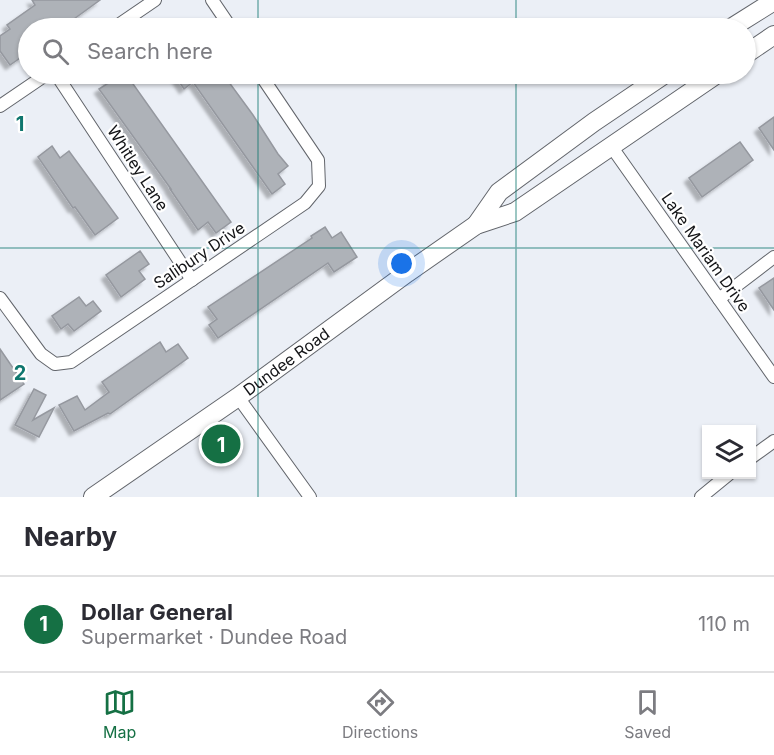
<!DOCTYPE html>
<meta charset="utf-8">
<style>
:root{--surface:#fff;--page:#f7f7f7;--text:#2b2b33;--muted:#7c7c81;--line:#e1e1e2;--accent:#157044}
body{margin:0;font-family:Inter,sans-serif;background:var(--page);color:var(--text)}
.controls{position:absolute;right:18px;bottom:18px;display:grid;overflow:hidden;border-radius:0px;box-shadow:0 2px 4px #0004}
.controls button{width:54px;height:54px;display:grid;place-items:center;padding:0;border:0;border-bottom:2px solid var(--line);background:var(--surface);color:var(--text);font:30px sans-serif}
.you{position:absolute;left:402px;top:264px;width:21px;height:21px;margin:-15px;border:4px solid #fff;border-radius:50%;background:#1a73e8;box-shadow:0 0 0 9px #1a73e833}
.badge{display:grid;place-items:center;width:39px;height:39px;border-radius:50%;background:var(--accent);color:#fff;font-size:20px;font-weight:700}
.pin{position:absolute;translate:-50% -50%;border:3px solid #fff;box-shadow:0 2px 6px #0006}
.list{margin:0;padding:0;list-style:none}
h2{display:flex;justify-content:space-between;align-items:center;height:78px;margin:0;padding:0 24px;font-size:26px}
h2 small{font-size:20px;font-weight:400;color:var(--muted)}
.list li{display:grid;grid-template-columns:39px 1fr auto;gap:18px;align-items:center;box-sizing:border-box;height:96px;padding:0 24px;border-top:2px solid var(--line)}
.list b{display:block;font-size:22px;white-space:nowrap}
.list p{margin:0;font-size:20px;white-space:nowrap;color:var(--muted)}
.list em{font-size:20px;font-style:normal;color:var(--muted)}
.icon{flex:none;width:33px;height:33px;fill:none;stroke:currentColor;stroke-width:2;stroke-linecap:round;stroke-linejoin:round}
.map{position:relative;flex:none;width:774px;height:497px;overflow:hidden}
.search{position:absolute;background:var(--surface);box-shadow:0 2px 4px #0004;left:18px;right:18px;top:18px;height:66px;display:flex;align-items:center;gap:15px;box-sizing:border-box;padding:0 21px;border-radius:33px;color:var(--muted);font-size:22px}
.sheet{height:174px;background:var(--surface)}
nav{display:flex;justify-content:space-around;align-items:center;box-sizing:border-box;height:84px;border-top:2px solid var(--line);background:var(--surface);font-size:16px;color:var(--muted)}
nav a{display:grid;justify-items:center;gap:3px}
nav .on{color:var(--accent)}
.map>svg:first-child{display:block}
.building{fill:#aeb2b8;stroke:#95989f;stroke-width:1.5;filter:url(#shadow)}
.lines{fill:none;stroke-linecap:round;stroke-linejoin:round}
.minor-casing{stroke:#62656b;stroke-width:14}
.secondary-casing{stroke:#62656b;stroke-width:20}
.minor{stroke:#fff;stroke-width:12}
.secondary{stroke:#fff;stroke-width:18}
.grid{fill:none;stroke:#0f766e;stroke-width:1.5;stroke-opacity:0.55}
.labels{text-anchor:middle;stroke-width:4.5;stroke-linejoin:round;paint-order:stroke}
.street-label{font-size:16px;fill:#121316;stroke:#fff}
.grid-label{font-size:20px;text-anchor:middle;font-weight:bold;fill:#0f766e;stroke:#fff;stroke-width:4.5;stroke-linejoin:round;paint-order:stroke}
</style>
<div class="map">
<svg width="774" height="497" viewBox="0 0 774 497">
<defs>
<filter id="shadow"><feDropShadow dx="-4.5" dy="4.5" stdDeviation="1.5" flood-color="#0004"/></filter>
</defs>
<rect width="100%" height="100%" fill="#ebeff6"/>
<g class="building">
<path d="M32,0H100L67,24L71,28H28V50L22,55L23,56L10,65L0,51V36L10,29L7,25L35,5Z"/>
<path d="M104,74H126L231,222L216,233L208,222L198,230L170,189H171L99,89L110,82Z"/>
<path d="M174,74H223L253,115L278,154L288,166L278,174L285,184L272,194L193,82L184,89Z"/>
<path d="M774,117V150L759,128Z"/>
<path d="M740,142L753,160L702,197L689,178Z"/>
<path d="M52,146L60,158L69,151L118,218L95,235L75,207L73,208L38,157Z"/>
<path d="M325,227L332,238L341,232L357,257L334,272L328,263L218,338L209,325L217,319L208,307L312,238L311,236Z"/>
<path d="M140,251L149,264L139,271L145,279L121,297L106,275Z"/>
<path d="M774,278V310L759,288Z"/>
<path d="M79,297L86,306L93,301L101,311L74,331L68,324L61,329L52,316Z"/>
<path d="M160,342L166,352L178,344L188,358L110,414L108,413L74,431L59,405L77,396L85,410L109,392L102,382Z"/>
<path d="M0,349L24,384L0,400Z"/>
<path d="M34,389L46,395L33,420L54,408L39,437L15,425Z"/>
</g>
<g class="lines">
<g class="minor-casing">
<g id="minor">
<path d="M212,0L231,28"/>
<path d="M114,28L155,0"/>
<path d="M56,74L192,280"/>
<path d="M0,106L47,74"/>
<path d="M611,146L774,377"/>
<path d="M0,298L41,354L55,364L71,362L305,203L319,186L318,160L260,74"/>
<path d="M719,299L774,257"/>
<path d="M238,397L310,497"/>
<path d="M752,457L774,441"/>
<path d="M701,497L729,474"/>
</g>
</g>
<g class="secondary-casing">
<g id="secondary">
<path d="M731,28L774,1"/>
<path d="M746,54L774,35"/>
<path d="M476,225L499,192L594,122L665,74"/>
<path id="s1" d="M93,497L238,397L407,273L476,225L515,212L717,74"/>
</g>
</g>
<use href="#minor" class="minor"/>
<use href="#secondary" class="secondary"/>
</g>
<path class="grid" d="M258,0V28M516,0V28M258,74V497M516,74V497M0,248H774"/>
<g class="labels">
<g class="street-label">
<text transform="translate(138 168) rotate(57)" y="6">Whitley Lane</text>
<text transform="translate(706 252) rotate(55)" y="6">Lake Mariam Drive</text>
<text transform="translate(199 255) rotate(-34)" y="6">Salibury Drive</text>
<text dy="6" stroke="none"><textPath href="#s1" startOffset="236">Dundee Road</textPath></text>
</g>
</g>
<g class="grid-label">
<text x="20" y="131">1</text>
<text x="20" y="380">2</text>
</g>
</svg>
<div class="controls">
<button><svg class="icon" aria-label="layers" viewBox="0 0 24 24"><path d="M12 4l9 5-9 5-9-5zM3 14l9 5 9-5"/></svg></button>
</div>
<div class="you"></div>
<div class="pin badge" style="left:221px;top:444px">1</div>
<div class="search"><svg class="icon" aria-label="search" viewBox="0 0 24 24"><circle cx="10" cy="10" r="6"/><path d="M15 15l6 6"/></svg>Search here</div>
</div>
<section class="sheet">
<h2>Nearby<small></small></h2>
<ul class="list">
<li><span class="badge">1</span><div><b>Dollar General</b><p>Supermarket · Dundee Road</p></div><em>110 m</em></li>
</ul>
</section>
<nav>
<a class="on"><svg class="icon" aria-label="map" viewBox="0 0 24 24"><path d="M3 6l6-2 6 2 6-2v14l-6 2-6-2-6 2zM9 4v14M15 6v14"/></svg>Map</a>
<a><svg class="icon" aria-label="directions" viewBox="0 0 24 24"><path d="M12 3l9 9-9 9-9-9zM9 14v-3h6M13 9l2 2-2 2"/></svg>Directions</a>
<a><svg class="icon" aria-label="saved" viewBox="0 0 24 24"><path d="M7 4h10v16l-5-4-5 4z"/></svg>Saved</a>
</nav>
